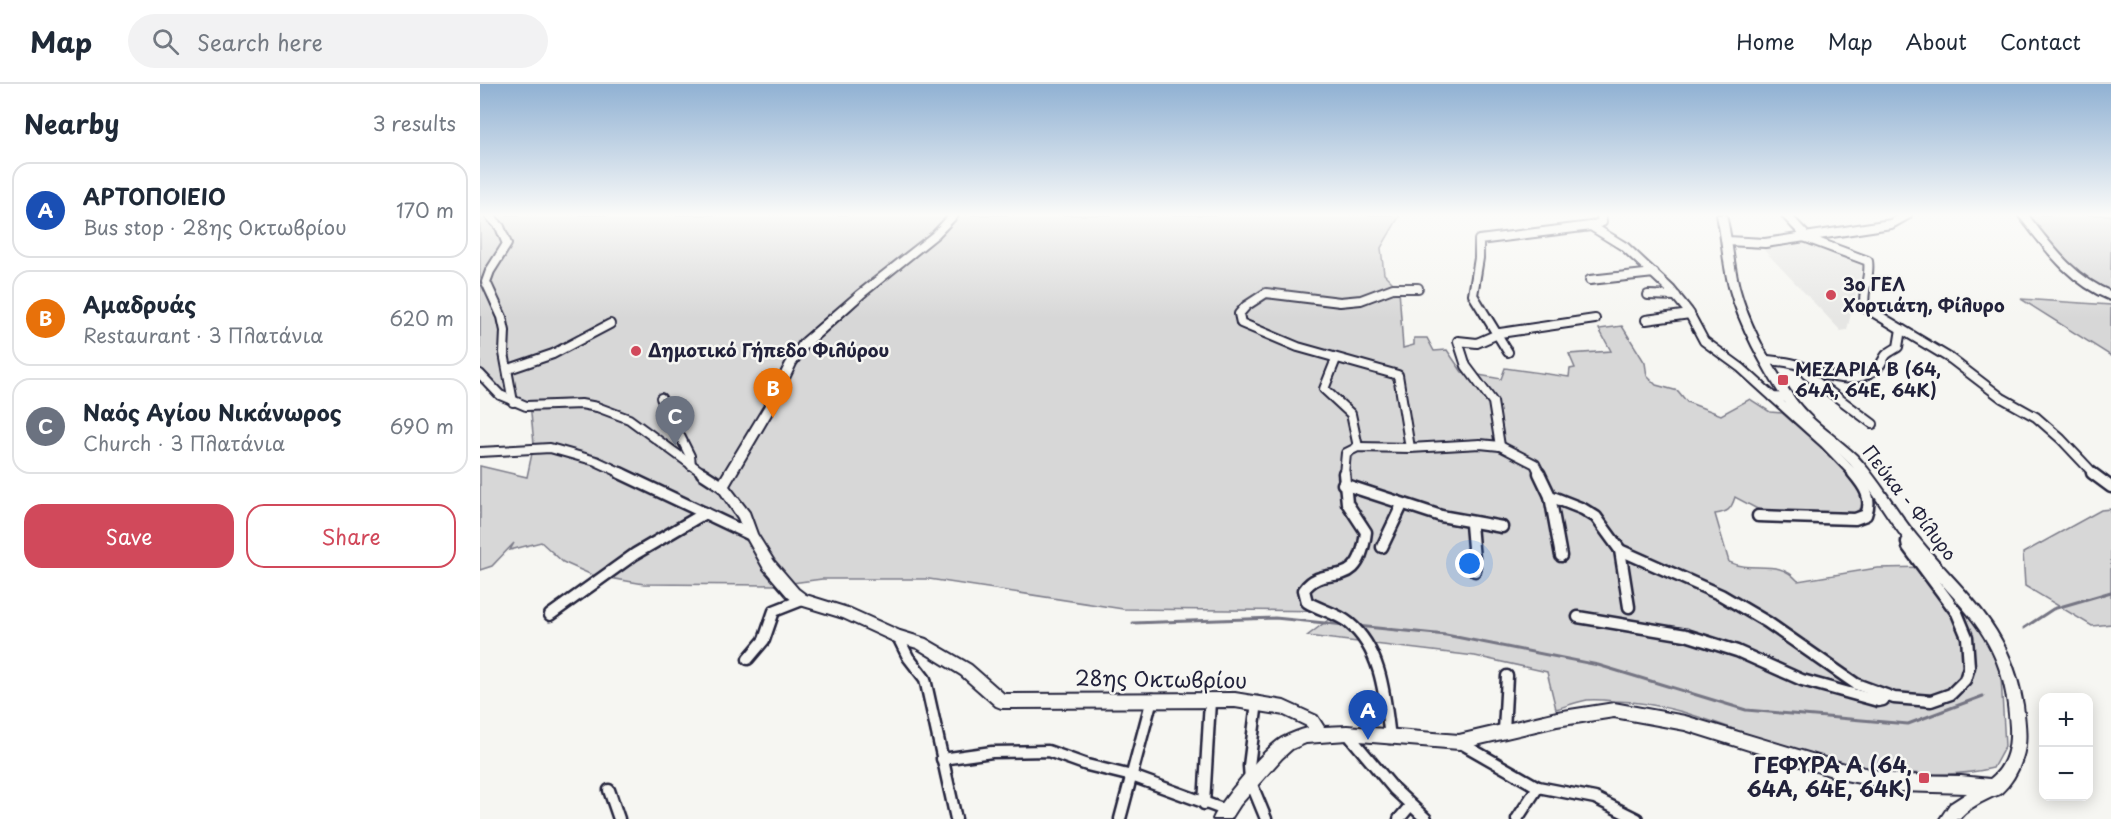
<!DOCTYPE html>
<meta charset="utf-8">
<style>
:root{--surface:#fff;--page:#f2f2f3;--text:#1f2937;--muted:#747a83;--line:#e0e1e3;--accent:#d1495b}
body{margin:0;font-family:"Playpen Sans",sans-serif;background:var(--page);color:var(--text)}
.controls{position:absolute;right:18px;bottom:18px;display:grid;overflow:hidden;border-radius:12px;box-shadow:0 3px 15px #0003}
.controls button{width:54px;height:54px;display:grid;place-items:center;padding:0;border:0;border-bottom:2px solid var(--line);background:var(--surface);color:var(--text);font:30px sans-serif}
.you{position:absolute;left:990px;top:480px;width:21px;height:21px;margin:-15px;border:4px solid #fff;border-radius:50%;background:#1a73e8;box-shadow:0 0 0 9px #1a73e833}
.badge{display:grid;place-items:center;width:39px;height:39px;border-radius:50%;background:var(--accent);color:#fff;font-size:20px;font-weight:700}
.pin{position:absolute;translate:-50% -50px;filter:drop-shadow(0 2px 3px #0008)}
.pin::after{content:'';position:absolute;top:32px;width:21px;height:18px;background:inherit;clip-path:polygon(0 0,100% 0,50% 100%)}
.list{margin:0;padding:0;list-style:none}
h2{display:flex;justify-content:space-between;align-items:center;height:78px;margin:0;padding:0 24px;font-size:26px}
h2 small{font-size:20px;font-weight:400;color:var(--muted)}
.list li{display:grid;grid-template-columns:39px 1fr auto;gap:18px;align-items:center;box-sizing:border-box;height:96px;margin:0 12px 12px;padding:0 12px;border:2px solid var(--line);border-radius:18px}
.list b{display:block;font-size:22px;white-space:nowrap}
.list p{margin:0;font-size:20px;white-space:nowrap;color:var(--muted)}
.list em{font-size:20px;font-style:normal;color:var(--muted)}
.actions{display:flex;gap:12px;padding:18px 24px}
.actions a{flex:1;padding:14px 0;border:2px solid var(--accent);border-radius:18px;text-align:center;font-size:21px;color:var(--accent)}
.actions .main{background:var(--accent);color:#fff}
.icon{flex:none;width:33px;height:33px;fill:none;stroke:currentColor;stroke-width:2;stroke-linecap:round;stroke-linejoin:round}
.map{position:relative;flex:none;width:1631px;height:735px;overflow:hidden}
header{display:flex;align-items:center;gap:36px;box-sizing:border-box;height:84px;padding:0 30px;background:var(--surface);border-bottom:2px solid var(--line)}
header strong{font-size:28px}
nav{display:flex;gap:33px;margin-inline-start:auto;font-size:21px}
.search{width:420px;height:54px;background:var(--page);display:flex;align-items:center;gap:15px;box-sizing:border-box;padding:0 21px;border-radius:33px;color:var(--muted);font-size:22px}
main{display:flex}
aside{flex:1;background:var(--surface)}
.map>svg:first-child{display:block}
.built{fill:#e6e6e4}
.green{fill:#d7d7d7;stroke:#7c7c89;stroke-width:1.5}
.lines{fill:none;stroke-linecap:round;stroke-linejoin:round}
.stream{stroke:#757583;stroke-width:3}
.street-far1-casing{stroke:#22223b;stroke-width:12}
.street-casing{stroke:#22223b;stroke-width:15}
.secondary-casing{stroke:#22223b;stroke-width:4}
.street-far1{stroke:#f6f6f2;stroke-width:8}
.street{stroke:#f6f6f2;stroke-width:10}
.secondary{fill:#f6f6f2;fill-rule:evenodd}
.poi-dot{fill:#d1495b;stroke:#f6f6f2;stroke-width:2}
.labels{text-anchor:middle;stroke-width:5;stroke-linejoin:round;paint-order:stroke}
.poi-label{font-size:18px;font-weight:bold;fill:#22223b;stroke:#f6f6f2;text-anchor:start}
.street-label{font-size:18px;fill:#22223b;stroke:#f6f6f2}
.near-street-label{font-size:21px;fill:#22223b;stroke:#f6f6f2}
.near-poi-label{font-size:21px;font-weight:bold;fill:#22223b;stroke:#f6f6f2;text-anchor:end}
</style>
<header>
<strong>Map</strong>
<div class="search"><svg class="icon" aria-label="search" viewBox="0 0 24 24"><circle cx="10" cy="10" r="6"/><path d="M15 15l6 6"/></svg>Search here</div>
<nav><a>Home</a><a>Map</a><a>About</a><a>Contact</a></nav>
</header>
<main>
<aside>
<h2>Nearby<small>3 results</small></h2>
<ul class="list">
<li><span class="badge" style="background:#1a4fb4">A</span><div><b>ΑΡΤΟΠΟΙΕΙΟ</b><p>Bus stop · 28ης Οκτωβρίου</p></div><em>170 m</em></li>
<li><span class="badge" style="background:#e8710a">B</span><div><b>Αμαδρυάς</b><p>Restaurant · 3 Πλατάνια</p></div><em>620 m</em></li>
<li><span class="badge" style="background:#6b7280">C</span><div><b>Ναός Αγίου Νικάνωρος</b><p>Church · 3 Πλατάνια</p></div><em>690 m</em></li>
</ul>
<div class="actions"><a class="main">Save</a><a>Share</a></div>
</aside>
<div class="map">
<svg width="1631" height="735" viewBox="0 0 1631 735">
<rect width="100%" height="100%" fill="#f6f6f2"/>
<filter id="ink" filterUnits="userSpaceOnUse"><feTurbulence type="fractalNoise" baseFrequency=".0167" numOctaves="2"/><feDisplacementMap in="SourceGraphic" scale="12" xChannelSelector="R" yChannelSelector="G"/><feConvolveMatrix kernelMatrix="1 2 1 2 8 2 1 2 1" color-interpolation-filters="sRGB"/></filter>
<g filter="url(#ink)">
<path class="built" d="M1328,156L1384,176L1367,246L1361,247L1281,163Z"/>
<g class="green">
<path d="M0,131H920L901,164L904,190L919,205L923,264L934,261V254H947L954,267L967,266L982,288L1021,295L1025,284L1089,293L1090,285L1095,284L1089,270L1131,267L1119,245L1142,242L1165,279L1167,292L1176,301L1198,307L1207,318L1241,331L1270,315L1290,328L1302,329L1361,381L1384,410V422L1370,432L1283,428L1255,413C1251,426 1248,428 1235,430L1249,478C1273,490 1297,473 1318,497L1397,484L1449,483L1497,537L1512,563L1521,593L1525,662L1513,684C1449,700 1364,682 1301,662C1246,644 1194,618 1134,617C1125,616 1115,615 1107,616C1096,618 1086,622 1076,625L1067,588L995,572L827,552L860,527L643,525L449,495H342L297,501L164,500L112,491L83,478L61,458L30,466L34,459L12,482L0,486V382L47,393L54,360L50,319L24,311L0,288Z"/>
<path d="M1539,131H1631V208C1593,195 1566,159 1539,131Z"/>
<path d="M1541,215L1631,221V272Z"/>
<path d="M1631,425V540L1612,542L1545,502L1543,469L1621,426Z"/>
</g>
<g class="lines">
<g class="stream">
<path d="M653,539L795,534L865,541"/>
<path d="M877,542L966,551L1118,581L1266,626L1428,640L1503,612"/>
<path d="M1544,544L1573,525L1631,508"/>
</g>
<g class="street-far1-casing">
<g id="street-far1">
<path d="M9,131L20,143L27,160L10,187L6,198L22,233L25,247L24,269L33,318"/>
<path d="M1306,131L1327,153"/>
<path d="M1543,131C1569,164 1591,196 1631,212"/>
<path d="M1111,142L1122,138L1121,131"/>
<path d="M1321,152L1388,177C1391,193 1380,212 1386,224L1471,275L1522,314L1556,333L1581,355L1614,390"/>
<path d="M1247,157L1285,159L1411,140L1427,131"/>
<path d="M1110,196L1174,189"/>
<path d="M1168,211L1196,212"/>
<path d="M1166,236L1210,230"/>
<path d="M1028,268L993,211L999,174V156L1111,142L1145,163L1191,206L1208,227L1224,257L1261,284L1293,313L1309,314"/>
<path d="M856,275L844,305L871,330L878,363"/>
<path d="M1287,276C1296,277 1306,277 1315,280C1341,289 1369,304 1395,286C1402,281 1402,276 1406,271C1409,268 1415,265 1418,263L1421,245"/>
<path d="M29,285L73,270L130,240"/>
<path d="M0,290L20,311L46,322L101,320L117,323L149,335L224,390"/>
<path d="M1326,290L1393,340"/>
<path d="M1293,313L1344,359L1374,390"/>
<path d="M181,314L210,372L211,381"/>
<path d="M1020,362L1013,318L986,282L978,257L997,259L1020,249L1115,235"/>
<path d="M930,364L918,291L818,263L761,239L759,230L766,222L786,209L860,218L881,216L913,204H938"/>
<path d="M0,368L70,364L116,377L144,390"/>
<path d="M864,390L866,369L878,363L930,364L1000,360L1020,362L1055,380L1060,390"/>
</g>
</g>
<g class="street-casing">
<g id="street">
<path d="M140,389L271,451"/>
<path d="M222,389L242,402"/>
<path d="M864,389L867,419L886,448C878,513 845,476 824,506L827,518C840,526 857,529 869,539C902,566 905,614 910,654"/>
<path d="M1059,389L1070,412L1103,425L1116,433L1140,466L1241,511L1287,538L1376,600L1414,614L1451,617L1471,610L1485,596L1489,583L1487,553L1477,529L1428,463L1427,458L1431,456"/>
<path d="M1612,389L1631,403"/>
<path d="M863,400L961,432L1022,443"/>
<path d="M1070,412L1081,472"/>
<path d="M1278,432L1375,435L1386,431C1393,414 1384,402 1373,389"/>
<path d="M991,440L995,487"/>
<path d="M902,463L922,421"/>
<path d="M1140,466L1149,523"/>
<path d="M70,531L155,470L225,429"/>
<path d="M1098,533L1206,551L1257,567L1322,596L1398,617L1403,616L1406,612"/>
<path d="M418,553L428,573L445,595L476,735"/>
<path d="M268,575L284,556L294,527L322,516"/>
<path d="M777,618L769,682L770,696L786,735"/>
<path d="M1024,647L1027,592"/>
<path d="M867,649L914,705L946,735"/>
<path d="M979,658L1058,703L1115,714L1157,735"/>
<path d="M462,675L512,668L568,667L607,681L652,692L745,726"/>
<path d="M129,706L139,735"/>
<path d="M724,720L730,617"/>
<path d="M640,735L672,615"/>
<path d="M919,735L930,722"/>
<path d="M1037,735L1058,703"/>
</g>
</g>
<g class="secondary-casing">
<path id="secondary" d="M469,131H479L458,153L386,211L328,263L316,280L296,322L249,402L269,428L277,450L294,477L318,505L326,511L371,525L420,547L446,555L491,581L524,610L755,609L804,617L837,632L844,643L867,642L979,651L1077,628L1134,619L1205,632L1365,680L1419,691L1481,692L1510,695C1527,682 1531,663 1530,643C1526,549 1477,524 1426,458C1406,432 1391,404 1370,380C1349,358 1321,343 1304,317C1282,282 1260,244 1249,203C1243,179 1242,155 1237,131H1246C1252,154 1253,179 1259,203C1269,241 1290,279 1313,312C1329,336 1355,351 1376,371C1399,395 1415,425 1436,451C1485,512 1529,538 1543,621C1545,639 1548,658 1542,675C1538,688 1530,701 1521,709C1519,711 1514,712 1512,713C1501,718 1487,725 1479,735H1460L1470,720L1487,709L1419,707L1365,696L1205,646L1134,633L1077,642L979,665L867,656L826,659L812,665L802,674L760,721L751,735H733C741,716 784,665 802,654C810,650 820,646 828,644L827,642L804,631L755,623L521,624L516,622L481,591L437,564L413,557L363,534L317,520L308,513L284,485L265,451L258,434L236,402L285,321L306,279L320,257L378,207L452,149Z"/>
</g>
<use href="#street-far1" class="street-far1"/>
<use href="#street" class="street"/>
<use href="#secondary" class="secondary"/>
</g>
</g>
<linearGradient id="sky" x2="0" y2="1"><stop stop-color="#90b1d3"/><stop offset="0.56" stop-color="#fbfbf9"/><stop offset="1" stop-color="#fbfbf9" stop-opacity="0"/></linearGradient>
<rect width="1631" height="234" fill="url(#sky)"/>
<g class="poi-dot">
<circle cx="1351" cy="211" r="6"/>
<circle cx="156" cy="267" r="6"/>
<rect x="1297" y="290" width="12" height="12" rx="3"/>
<rect x="1438" y="688" width="12" height="12" rx="3"/>
</g>
<g class="labels">
<g class="poi-label">
<text x="1363" y="207">3ο ΓΕΛ<tspan x="1363" dy="21">Χορτιάτη, Φίλυρο</tspan></text>
<text x="168" y="273">Δημοτικό Γήπεδο Φιλύρου</text>
<text x="1315" y="292">ΜΕΖΑΡΙΑ B (64,<tspan x="1315" dy="21">64Α, 64Ε, 64Κ)</tspan></text>
</g>
<g class="street-label">
<text transform="translate(1429 419) rotate(52)" y="6">Πεύκα - Φίλυρο</text>
</g>
<g class="near-street-label">
<text transform="translate(681 596) rotate(1)" y="7">28ης Οκτωβρίου</text>
</g>
<g class="near-poi-label">
<text x="1432" y="689">ΓΕΦΥΡΑ A (64,<tspan x="1432" dy="24">64Α, 64Ε, 64Κ)</tspan></text>
</g>
</g>
</svg>
<div class="controls">
<button>+</button>
<button>−</button>
</div>
<div class="you"></div>
<div class="pin badge" style="left:888px;top:656px;background:#1a4fb4">A</div>
<div class="pin badge" style="left:293px;top:334px;background:#e8710a">B</div>
<div class="pin badge" style="left:195px;top:362px;background:#6b7280">C</div>
</div>
</main>
